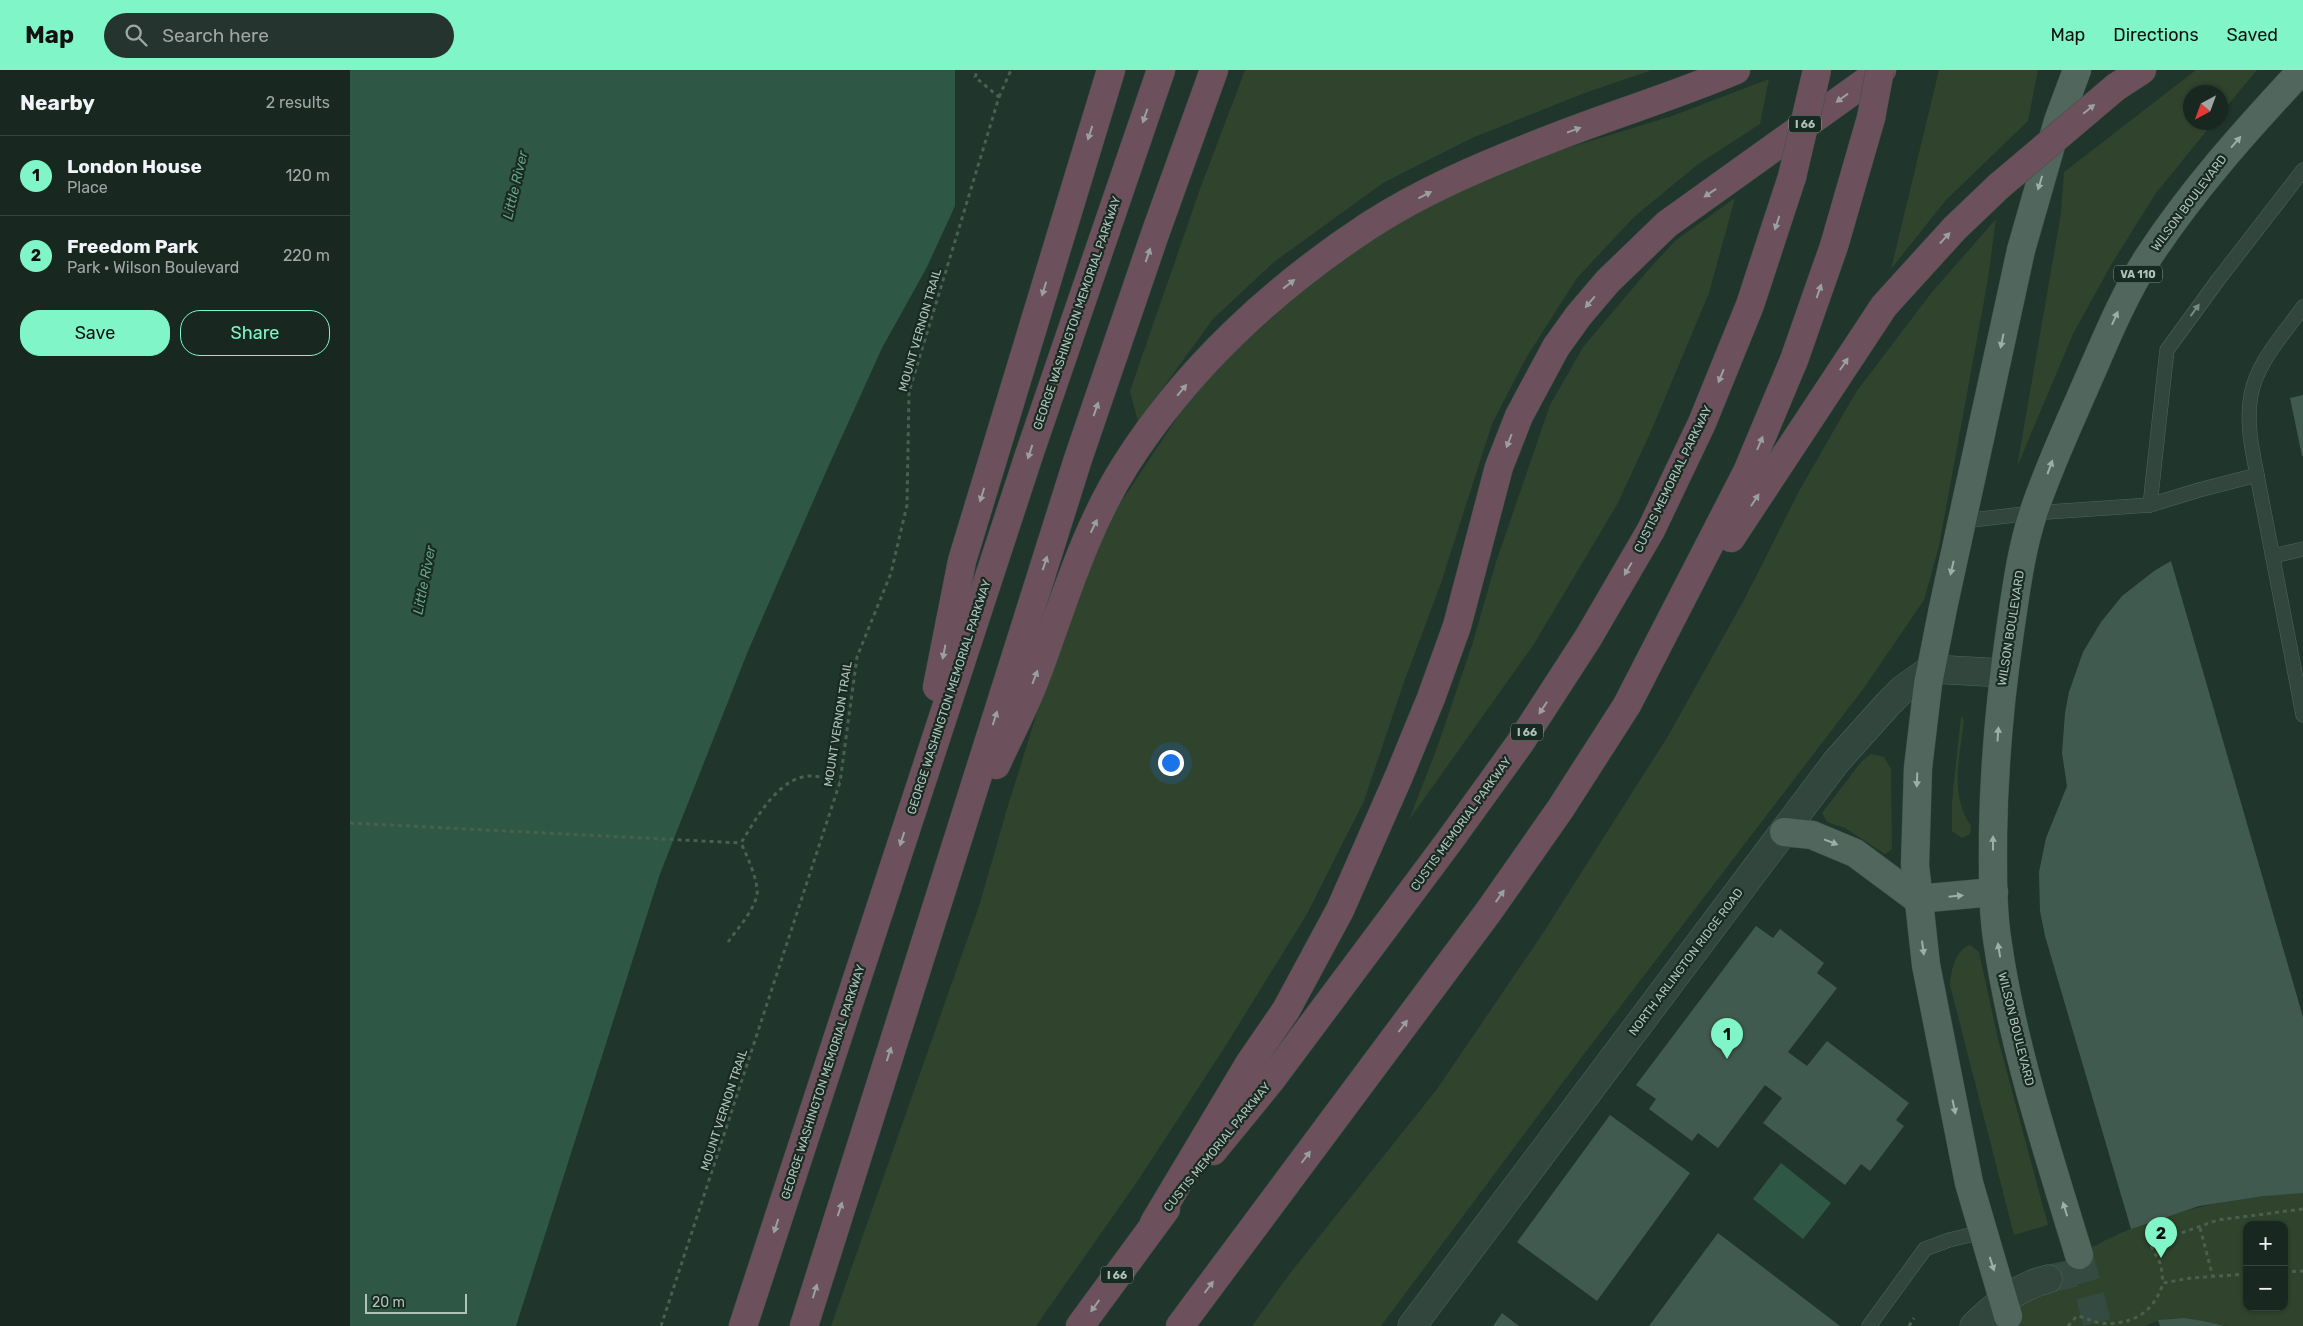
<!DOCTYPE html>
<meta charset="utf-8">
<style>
:root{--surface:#182821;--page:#25342e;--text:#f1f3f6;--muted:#9fa6a5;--line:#36443f;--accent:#80f5c7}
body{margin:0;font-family:Rubik,sans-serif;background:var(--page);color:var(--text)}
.controls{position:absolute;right:15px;bottom:15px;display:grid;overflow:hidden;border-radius:10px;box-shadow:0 1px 4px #0004}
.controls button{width:45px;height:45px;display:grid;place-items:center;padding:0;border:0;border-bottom:1px solid var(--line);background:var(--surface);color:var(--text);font:25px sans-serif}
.compass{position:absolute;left:1833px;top:15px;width:45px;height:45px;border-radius:50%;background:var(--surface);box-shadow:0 1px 4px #0004;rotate:221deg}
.scale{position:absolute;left:15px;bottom:12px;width:102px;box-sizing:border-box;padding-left:5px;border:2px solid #adc3ba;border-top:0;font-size:14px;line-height:18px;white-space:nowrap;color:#adc3ba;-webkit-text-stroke:4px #192a23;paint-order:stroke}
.you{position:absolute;left:820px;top:692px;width:18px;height:18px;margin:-12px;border:4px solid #fff;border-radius:50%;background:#1a73e8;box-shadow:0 0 0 8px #1a73e833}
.badge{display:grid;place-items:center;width:32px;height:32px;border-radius:50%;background:var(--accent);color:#111;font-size:16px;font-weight:700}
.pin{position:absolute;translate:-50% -41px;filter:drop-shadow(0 1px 2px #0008)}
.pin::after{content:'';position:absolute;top:26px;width:18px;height:15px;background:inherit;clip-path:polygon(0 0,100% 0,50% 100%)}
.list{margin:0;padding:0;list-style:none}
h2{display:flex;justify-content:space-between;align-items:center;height:65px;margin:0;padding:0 20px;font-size:21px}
h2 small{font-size:16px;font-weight:400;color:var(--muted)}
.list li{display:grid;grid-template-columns:32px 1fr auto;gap:15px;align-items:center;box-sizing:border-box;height:80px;padding:0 20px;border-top:1px solid var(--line)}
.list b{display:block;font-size:19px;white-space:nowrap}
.list p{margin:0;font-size:16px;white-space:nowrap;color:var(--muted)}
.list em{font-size:16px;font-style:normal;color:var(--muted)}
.actions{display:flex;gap:10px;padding:15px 20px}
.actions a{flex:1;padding:11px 0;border:1px solid var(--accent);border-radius:20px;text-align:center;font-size:18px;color:var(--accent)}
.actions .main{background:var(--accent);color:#111}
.icon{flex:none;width:28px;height:28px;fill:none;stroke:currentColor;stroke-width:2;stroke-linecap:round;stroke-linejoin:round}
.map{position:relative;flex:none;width:1953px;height:1256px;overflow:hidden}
header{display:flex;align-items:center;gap:30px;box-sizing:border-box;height:70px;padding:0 25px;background:var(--accent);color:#111}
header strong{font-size:24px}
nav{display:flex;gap:28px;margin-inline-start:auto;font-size:18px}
.search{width:350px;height:45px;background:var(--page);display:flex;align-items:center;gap:12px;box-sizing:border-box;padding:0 18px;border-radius:28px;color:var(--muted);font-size:19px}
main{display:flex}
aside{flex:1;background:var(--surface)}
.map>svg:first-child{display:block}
.green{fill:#30432d;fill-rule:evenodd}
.water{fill:#2f5746}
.building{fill:#415a50}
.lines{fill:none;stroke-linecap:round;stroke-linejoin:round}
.minor-tunnel{stroke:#354a41;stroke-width:28;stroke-dasharray:28 14;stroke-linecap:butt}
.primary-tunnel{stroke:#354a41;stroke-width:28;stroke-dasharray:28 14;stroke-linecap:butt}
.service-casing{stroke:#51645c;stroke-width:15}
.minor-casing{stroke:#51645c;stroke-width:29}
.primary-casing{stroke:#3d5047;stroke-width:29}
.motorway-casing{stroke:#3e5049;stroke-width:29}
.path{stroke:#4a5f4d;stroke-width:3;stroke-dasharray:4 4;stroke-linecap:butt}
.service{stroke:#33463e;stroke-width:14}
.minor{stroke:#33463e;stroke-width:28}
.primary{stroke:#51665d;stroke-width:28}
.motorway{stroke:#6c505b;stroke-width:28}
.motorway-bridge-casing{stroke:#3e5049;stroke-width:29;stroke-linecap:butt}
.path-bridge{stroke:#4a5f4d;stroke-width:3;stroke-dasharray:4 4;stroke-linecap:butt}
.motorway-bridge{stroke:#6c505b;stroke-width:28}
.oneway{fill:#9aa09e}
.oneway2{fill:#9bb0a7}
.oneway3{fill:#768b82}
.labels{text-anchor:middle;stroke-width:4.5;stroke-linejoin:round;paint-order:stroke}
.shield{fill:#192a23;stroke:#81958d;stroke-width:1}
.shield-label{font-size:11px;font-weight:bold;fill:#adc3ba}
.street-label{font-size:12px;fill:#adc3ba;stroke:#192a23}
.water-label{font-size:14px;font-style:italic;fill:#66a288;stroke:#192a23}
</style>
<header>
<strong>Map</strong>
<div class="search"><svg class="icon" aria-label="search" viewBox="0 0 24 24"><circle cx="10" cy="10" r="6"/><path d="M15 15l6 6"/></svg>Search here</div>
<nav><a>Map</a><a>Directions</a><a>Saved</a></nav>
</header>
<main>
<aside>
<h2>Nearby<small>2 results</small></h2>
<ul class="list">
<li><span class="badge">1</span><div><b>London House</b><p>Place</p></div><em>120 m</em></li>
<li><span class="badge">2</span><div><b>Freedom Park</b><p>Park · Wilson Boulevard</p></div><em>220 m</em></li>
</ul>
<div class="actions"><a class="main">Save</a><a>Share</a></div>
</aside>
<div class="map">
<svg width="1953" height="1256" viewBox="0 0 1953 1256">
<rect width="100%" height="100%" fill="#20352c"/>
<g class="green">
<path d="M895,0H1302L1232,24L1122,68L1033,113L924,192L863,249L788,352L780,321L850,119Z"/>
<path d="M1589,0H1688L1678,51L1596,130L1541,199Z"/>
<path d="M1846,0H1907L1871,43L1870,22H1840V52L1863,53L1806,123L1761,195L1723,264L1667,397L1711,143L1714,102Z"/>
<path d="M1419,9L1410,54L1347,95L1284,147L1227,208L1176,288L1142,354L1091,513L1053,615L1014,731L957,844L873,980L787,1112L686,1256H481L629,836L657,739L722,530L769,435L836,334L888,278L970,205L1051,152L1131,110L1201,83L1322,46Z"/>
<path d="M1385,128L1359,223L1302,359L1268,433L1184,574L1059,750L1088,675L1122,575L1146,492L1200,335L1233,277L1300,198L1326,170Z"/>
<path d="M1646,149L1638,209L1589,476L1574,530L1514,618L1231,988L1031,1256H902L941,1202L1087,1019L1193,863L1318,666L1395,528L1449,421L1506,322L1582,222Z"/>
<path d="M1611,646L1614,650C1610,686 1599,725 1621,756L1620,764L1612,768L1602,761V731Z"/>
<path d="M1521,684L1534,687L1541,699L1542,779L1535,784L1495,758L1477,752L1472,743L1511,692Z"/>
<path d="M1620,875L1629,882L1648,969L1698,1155L1664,1165L1600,915C1601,901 1605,880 1620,875Z"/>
<path d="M1953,1123V1256C1929,1256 1903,1256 1879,1256C1848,1253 1826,1241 1795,1256H1650C1669,1236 1688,1215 1710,1198C1766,1157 1833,1137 1900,1128C1917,1126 1936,1122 1953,1123ZM1897,1155H1934V1237H1897Z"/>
</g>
<g class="water">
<path d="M0,0H605V136L576,199L532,278L475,404L398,581L310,804L166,1256H0Z"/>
<path d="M1431,1093L1481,1133L1453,1169L1403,1129Z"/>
</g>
<g class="building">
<path d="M1953,325V386H1952L1940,328Z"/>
<path d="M1821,491L1953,947V1123L1914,1126L1849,1136L1781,1159L1695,866L1690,841L1689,802L1696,768L1717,716L1712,683L1715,643L1719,622L1733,582L1751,552L1772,526L1804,501Z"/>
<path d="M1406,856L1423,868L1430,859L1474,893L1467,903L1487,918L1438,982L1457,996L1477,971L1559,1033L1546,1050L1554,1056L1520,1101L1511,1094L1495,1115L1413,1053L1432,1028L1415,1015L1368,1078L1348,1063L1342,1071L1299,1039L1306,1029L1286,1015Z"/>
<path d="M1260,1045L1340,1103L1247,1231L1167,1172Z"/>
<path d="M1368,1163L1490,1256H1299Z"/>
<path d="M1152,1243L1169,1256H1143Z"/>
<path d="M1834,1248L1853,1251L1875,1256H1810L1808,1250Z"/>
</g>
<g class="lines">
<path class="minor-tunnel" d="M1698,1209L1734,1201"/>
<path class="primary-tunnel" d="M1729,1185L1748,1256"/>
<g class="service-casing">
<g id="service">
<path d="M1907,405L1953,645"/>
<path d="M1800,435L1817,280L1868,210L1953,100"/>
<path d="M1613,451L1683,443L1800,435L1849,420L1907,405C1902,380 1896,352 1901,325C1907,292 1934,264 1953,237"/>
<path d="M1923,486L1953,479"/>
<path d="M1519,1256L1575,1179L1599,1170L1633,1162"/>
</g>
</g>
<g class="minor-casing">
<g id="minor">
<path d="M1062,1256L1486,692L1538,634L1553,619L1581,599L1654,603"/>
<path d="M1624,1256C1645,1235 1669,1216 1698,1209"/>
</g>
</g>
<g class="primary-casing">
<g id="primary">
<path d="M1434,762L1462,765L1505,783L1567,829L1644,822"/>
<path d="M1729,1185C1699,1086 1663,978 1648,875C1642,839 1643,802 1643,765C1644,697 1650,629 1660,561C1666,521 1671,479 1684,441C1699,396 1719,354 1738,310C1756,269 1773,227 1797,189C1842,120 1896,60 1952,0"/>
<path d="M1658,1246L1619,1113L1576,895L1565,795L1568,698L1578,614L1593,538L1671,180L1708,51L1727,0"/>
</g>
</g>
<g class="motorway-casing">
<g id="motorway">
<path d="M1766,17L1792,0"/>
<path d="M1381,468L1534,236L1605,158L1649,116"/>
<path d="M587,617L612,491L761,0"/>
<path d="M646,695C659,666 675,637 686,607C713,535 734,460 776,394C837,298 925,217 1020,155C1071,122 1129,97 1185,75C1251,48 1320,28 1386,0"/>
<path d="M863,1081L921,1010L1100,770L1170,673L1238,568L1301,460L1352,353L1400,235L1442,107"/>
<path d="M804,1153L899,994L936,940L990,840L1049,706L1081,628L1107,556L1149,397L1169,346L1206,277L1229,245L1258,211L1317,154L1532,0"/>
<path d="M393,1256L680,382L811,0"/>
<path d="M454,1256L728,389L805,164L864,0"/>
<path d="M730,1256L816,1139"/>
<path d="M830,1256L1139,841L1211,738L1277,635L1397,402L1444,290L1484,176L1521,48"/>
</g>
</g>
<g class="path">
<path d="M649,27L661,0"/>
<path d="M0,753L391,773"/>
<path d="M378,872C388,858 403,842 407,825C409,812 397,786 391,773C406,749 430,704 463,706C472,707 482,710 490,712"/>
<path d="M1850,1158L1863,1207"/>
<path d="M1934,1202L1953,1201"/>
<path d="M1897,1204L1841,1208L1813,1213L1811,1195L1800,1174L1868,1150L1953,1139"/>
<path d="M311,1256L490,712L507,587L541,503L557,435L559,322L649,27L625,7L628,0"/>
<path d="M1559,1256L1564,1248"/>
</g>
<use href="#service" class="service"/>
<use href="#minor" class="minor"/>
<use href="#primary" class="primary"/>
<use href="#motorway" class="motorway"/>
<g class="motorway-bridge-casing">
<g id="motorway-bridge">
<path d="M1521,48L1530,0"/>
<path d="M1442,107L1467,0"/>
<path d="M1649,116L1766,17"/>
</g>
</g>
<path class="path-bridge" d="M1718,1256L1727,1246C1735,1247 1742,1252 1750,1253C1781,1256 1804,1243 1813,1213"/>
<use href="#motorway-bridge" class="motorway-bridge"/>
</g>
<defs><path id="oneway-solid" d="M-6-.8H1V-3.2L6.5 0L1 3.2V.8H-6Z" transform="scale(1.25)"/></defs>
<g class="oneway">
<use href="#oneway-solid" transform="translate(1492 28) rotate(144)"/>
<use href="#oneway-solid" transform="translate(1739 39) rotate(-39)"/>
<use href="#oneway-solid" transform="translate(795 46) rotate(109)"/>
<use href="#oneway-solid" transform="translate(1224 60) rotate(-20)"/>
<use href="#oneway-solid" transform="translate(740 63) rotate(108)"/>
<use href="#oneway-solid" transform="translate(1360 123) rotate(146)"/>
<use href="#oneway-solid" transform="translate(1075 125) rotate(-27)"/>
<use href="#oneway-solid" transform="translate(1427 153) rotate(108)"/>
<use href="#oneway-solid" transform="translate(1595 168) rotate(-47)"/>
<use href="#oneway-solid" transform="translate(798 185) rotate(-71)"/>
<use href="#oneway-solid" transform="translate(939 214) rotate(-38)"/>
<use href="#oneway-solid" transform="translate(694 219) rotate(107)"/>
<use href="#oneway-solid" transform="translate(1469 221) rotate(-71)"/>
<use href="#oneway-solid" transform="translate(1240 232) rotate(131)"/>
<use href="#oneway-solid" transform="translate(1494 294) rotate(-56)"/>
<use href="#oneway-solid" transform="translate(1371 306) rotate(112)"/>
<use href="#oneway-solid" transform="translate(832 320) rotate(-50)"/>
<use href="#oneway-solid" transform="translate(746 339) rotate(-71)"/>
<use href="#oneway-solid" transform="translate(1159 371) rotate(111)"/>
<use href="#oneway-solid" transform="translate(1410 373) rotate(-67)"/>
<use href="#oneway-solid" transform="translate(680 382) rotate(108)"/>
<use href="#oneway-solid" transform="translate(632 425) rotate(107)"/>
<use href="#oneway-solid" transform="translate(1405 430) rotate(-57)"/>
<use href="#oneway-solid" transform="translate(744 456) rotate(-64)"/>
<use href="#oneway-solid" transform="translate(695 493) rotate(-72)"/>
<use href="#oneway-solid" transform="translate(1278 499) rotate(120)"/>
<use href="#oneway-solid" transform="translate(594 582) rotate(101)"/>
<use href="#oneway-solid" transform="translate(685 607) rotate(-69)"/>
<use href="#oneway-solid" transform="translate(1193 638) rotate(123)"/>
<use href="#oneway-solid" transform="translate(645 648) rotate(-72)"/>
<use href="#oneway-solid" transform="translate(552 769) rotate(108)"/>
<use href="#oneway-solid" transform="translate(1150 826) rotate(-55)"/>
<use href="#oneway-solid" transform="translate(1053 956) rotate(-53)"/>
<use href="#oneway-solid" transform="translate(539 984) rotate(-72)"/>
<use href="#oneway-solid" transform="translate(956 1087) rotate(-53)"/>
<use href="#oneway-solid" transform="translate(490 1139) rotate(-72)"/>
<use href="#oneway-solid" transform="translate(426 1156) rotate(108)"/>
<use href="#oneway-solid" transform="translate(859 1217) rotate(-53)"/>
<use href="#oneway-solid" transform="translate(465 1221) rotate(-73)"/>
<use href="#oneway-solid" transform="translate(745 1236) rotate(126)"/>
</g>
<g class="oneway2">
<use href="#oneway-solid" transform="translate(1886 72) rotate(-49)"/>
<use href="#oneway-solid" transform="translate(1690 113) rotate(107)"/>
<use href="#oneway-solid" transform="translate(1765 248) rotate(-66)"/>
<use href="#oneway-solid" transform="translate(1652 271) rotate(102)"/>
<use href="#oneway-solid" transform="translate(1700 397) rotate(-70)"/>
<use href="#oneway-solid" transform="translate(1602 498) rotate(103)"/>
<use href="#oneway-solid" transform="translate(1648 664) rotate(-86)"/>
<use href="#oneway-solid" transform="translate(1567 710) rotate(92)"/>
<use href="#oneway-solid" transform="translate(1481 772) rotate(21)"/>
<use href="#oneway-solid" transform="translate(1643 773) rotate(-90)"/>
<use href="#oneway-solid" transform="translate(1606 826) rotate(-6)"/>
<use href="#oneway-solid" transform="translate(1573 878) rotate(82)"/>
<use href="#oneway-solid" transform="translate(1649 880) rotate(-99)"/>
<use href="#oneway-solid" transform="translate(1604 1037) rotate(78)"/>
<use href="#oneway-solid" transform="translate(1715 1139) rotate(-107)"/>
<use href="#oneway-solid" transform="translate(1642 1194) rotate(72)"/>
</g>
<use class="oneway3" href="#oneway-solid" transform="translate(1845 240) rotate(-54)"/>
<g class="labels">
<g class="shield">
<rect x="1439" y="45.5" width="32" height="17" rx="4"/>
<rect x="1764" y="195.5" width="48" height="17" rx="4"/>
<rect x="1161" y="653.5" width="32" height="17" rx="4"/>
<rect x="751" y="1196.5" width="32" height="17" rx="4"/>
</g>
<g class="shield-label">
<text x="1455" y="58">I 66</text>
<text x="1788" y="208">VA 110</text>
<text x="1177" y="666">I 66</text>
<text x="767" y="1209">I 66</text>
</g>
<g class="street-label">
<text transform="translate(1839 133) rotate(-53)" y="4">WILSON BOULEVARD</text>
<text transform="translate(727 243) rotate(-71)" y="4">GEORGE WASHINGTON MEMORIAL PARKWAY</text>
<text transform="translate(570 260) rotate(-74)" y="4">MOUNT VERNON TRAIL</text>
<text transform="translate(1323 409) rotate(-64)" y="4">CUSTIS MEMORIAL PARKWAY</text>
<text transform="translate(1661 558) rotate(-81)" y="4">WILSON BOULEVARD</text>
<text transform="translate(599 627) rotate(-72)" y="4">GEORGE WASHINGTON MEMORIAL PARKWAY</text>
<text transform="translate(488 654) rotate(-81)" y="4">MOUNT VERNON TRAIL</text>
<text transform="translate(1111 754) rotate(-54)" y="4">CUSTIS MEMORIAL PARKWAY</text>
<text transform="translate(1336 892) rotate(-53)" y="4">NORTH ARLINGTON RIDGE ROAD</text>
<text transform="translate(1666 959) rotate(76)" y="4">WILSON BOULEVARD</text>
<text transform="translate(473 1012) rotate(-72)" y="4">GEORGE WASHINGTON MEMORIAL PARKWAY</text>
<text transform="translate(374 1040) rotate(-72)" y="4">MOUNT VERNON TRAIL</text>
<text transform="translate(867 1077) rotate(-51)" y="4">CUSTIS MEMORIAL PARKWAY</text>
</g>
<g class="water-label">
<text transform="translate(165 115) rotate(-77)" y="5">Little River</text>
<text transform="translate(74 510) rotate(-79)" y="5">Little River</text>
</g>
</g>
</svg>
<div class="controls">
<button>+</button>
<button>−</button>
</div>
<svg class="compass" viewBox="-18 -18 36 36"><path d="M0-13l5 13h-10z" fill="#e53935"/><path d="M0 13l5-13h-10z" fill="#9fa6a5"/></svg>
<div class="scale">20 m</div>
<div class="you"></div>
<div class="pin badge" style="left:1377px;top:989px">1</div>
<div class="pin badge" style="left:1811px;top:1188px">2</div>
</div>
</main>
